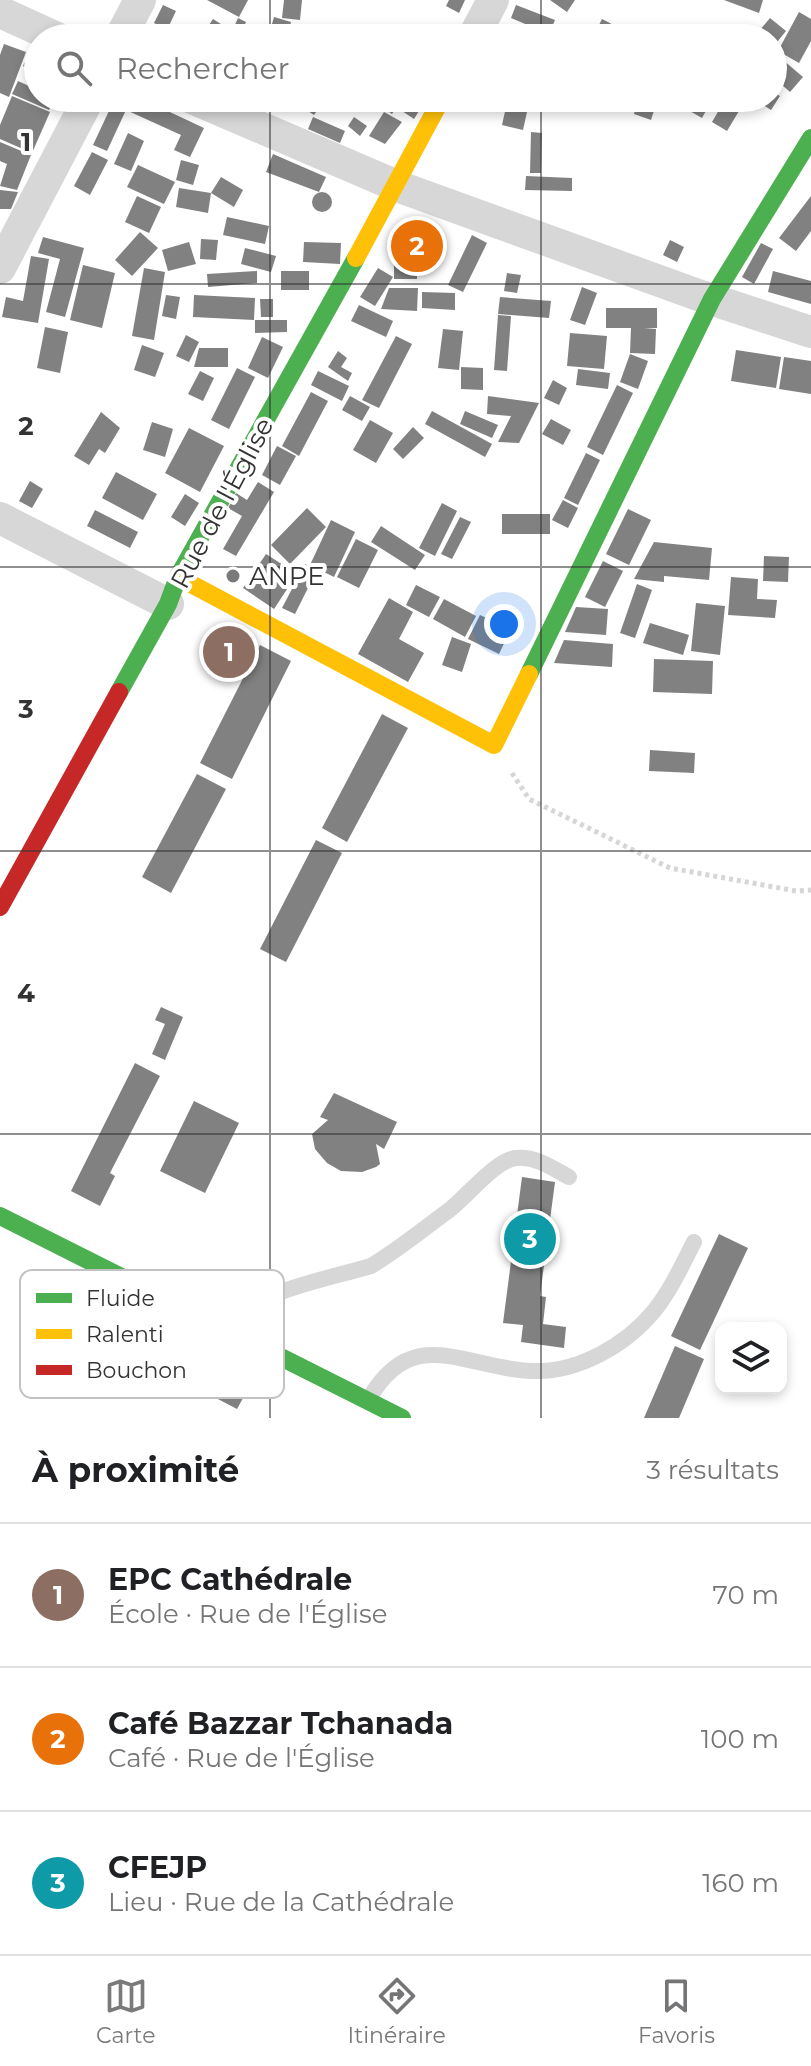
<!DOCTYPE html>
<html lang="fr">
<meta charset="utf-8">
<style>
:root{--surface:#fff;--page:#f6f6f6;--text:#202124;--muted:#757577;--line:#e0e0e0;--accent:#7a7a7a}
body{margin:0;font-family:Montserrat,sans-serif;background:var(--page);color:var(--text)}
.controls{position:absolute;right:24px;bottom:24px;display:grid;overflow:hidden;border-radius:16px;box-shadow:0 4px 12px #0003}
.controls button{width:72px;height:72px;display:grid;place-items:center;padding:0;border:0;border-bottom:2px solid var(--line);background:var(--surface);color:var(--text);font:40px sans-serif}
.you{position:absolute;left:504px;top:624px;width:28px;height:28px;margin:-20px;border:6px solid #fff;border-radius:50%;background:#1a73e8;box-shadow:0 0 0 12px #1a73e833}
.badge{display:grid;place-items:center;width:52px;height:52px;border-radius:50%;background:var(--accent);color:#fff;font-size:26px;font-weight:700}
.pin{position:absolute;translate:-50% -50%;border:4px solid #fff;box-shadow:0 2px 8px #0006}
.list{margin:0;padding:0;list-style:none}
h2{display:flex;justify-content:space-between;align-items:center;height:104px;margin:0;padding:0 32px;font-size:34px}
h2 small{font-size:26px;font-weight:400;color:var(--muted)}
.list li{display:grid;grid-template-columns:52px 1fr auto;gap:24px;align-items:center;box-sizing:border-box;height:144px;padding:0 32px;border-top:2px solid var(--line)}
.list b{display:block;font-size:30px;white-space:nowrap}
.list p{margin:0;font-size:26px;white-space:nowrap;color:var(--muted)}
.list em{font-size:26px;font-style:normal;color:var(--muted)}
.icon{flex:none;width:44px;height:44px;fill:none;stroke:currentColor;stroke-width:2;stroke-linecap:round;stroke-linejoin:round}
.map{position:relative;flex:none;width:811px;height:1418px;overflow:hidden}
.search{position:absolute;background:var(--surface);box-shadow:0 4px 12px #0003;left:24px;right:24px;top:24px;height:88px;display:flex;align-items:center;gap:20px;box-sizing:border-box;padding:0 28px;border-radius:44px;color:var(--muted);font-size:30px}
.sheet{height:536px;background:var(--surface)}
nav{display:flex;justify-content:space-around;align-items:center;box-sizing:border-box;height:112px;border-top:2px solid var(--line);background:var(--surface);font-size:22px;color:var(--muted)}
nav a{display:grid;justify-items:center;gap:4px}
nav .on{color:var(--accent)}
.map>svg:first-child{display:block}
.building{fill:#818181}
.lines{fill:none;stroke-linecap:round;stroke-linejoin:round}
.path{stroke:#d6d6d6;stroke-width:5;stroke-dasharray:4 4;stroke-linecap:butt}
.lane{stroke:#d7d7d7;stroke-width:16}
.street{stroke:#d7d7d7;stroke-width:32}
.fast{stroke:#4caf50;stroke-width:18}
.slow{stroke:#ffc107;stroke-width:18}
.jam{stroke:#c62828;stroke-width:18}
.grid{fill:none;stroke:#333;stroke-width:2;stroke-opacity:0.55}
.poi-dot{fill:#7a7a7a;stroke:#fff;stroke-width:3}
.labels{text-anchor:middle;stroke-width:8;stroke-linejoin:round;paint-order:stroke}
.street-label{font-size:26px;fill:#333;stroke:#fff}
.poi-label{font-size:26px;fill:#333;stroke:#fff;text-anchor:start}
.key{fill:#fff;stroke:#c2c2c2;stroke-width:2}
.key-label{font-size:22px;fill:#333}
.grid-label{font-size:26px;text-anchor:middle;font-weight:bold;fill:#333;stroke:#fff;stroke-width:8;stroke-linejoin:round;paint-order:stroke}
</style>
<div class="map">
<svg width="811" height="1418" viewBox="0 0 811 1418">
<rect width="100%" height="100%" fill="#fff"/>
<g class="building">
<path d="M207,0H248L239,17Z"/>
<path d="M284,0H302L300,20L282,18Z"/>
<path d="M449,0H465L459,13L446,6Z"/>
<path d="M550,0H575L567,12Z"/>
<path d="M724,0H763L759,13Z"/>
<path d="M163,5L176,11L167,30L154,23Z"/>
<path d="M516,5L555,20L549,34L511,18Z"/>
<path d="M799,12L811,19V41L799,63L778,51Z"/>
<path d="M274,17L291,22L288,35L292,38H268Z"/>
<path d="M238,18L246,22L239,38H229Z"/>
<path d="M770,18L786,31L773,47V38H753Z"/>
<path d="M213,19L224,26L216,38H208L203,34Z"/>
<path d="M602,19L631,34L630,38H604L595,33Z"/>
<path d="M317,26L333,38H308Z"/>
<path d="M438,27L450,31L448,38L435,34Z"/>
<path d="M558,27L575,34L574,38H554Z"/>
<path d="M634,27L666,37V38H631Z"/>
<path d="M395,28L425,37V38H392Z"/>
<path d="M346,29L369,38H343Z"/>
<path d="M4,44L26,52L9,97L0,93V55Z"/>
<path d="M29,53L38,57V73L23,66Z"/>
<path d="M776,54L803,77L790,92L773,77V57Z"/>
<path d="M18,81L38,90V98H55L49,110L12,94Z"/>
<path d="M773,92L780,96L771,110L752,98H773Z"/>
<path d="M12,96L50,112L32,153L0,139V125Z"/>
<path d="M115,98H140L204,128L190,157L174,150L181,135L126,110L107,151L93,145Z"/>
<path d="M301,98H326L314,115L297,104Z"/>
<path d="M381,98H389L398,105L392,114L377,103Z"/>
<path d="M410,98H427L414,119L402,111Z"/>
<path d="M508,98H530L523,130L502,125Z"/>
<path d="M541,98H572L570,107Z"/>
<path d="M578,98H593L586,112L574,106Z"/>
<path d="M638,98H658L651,120L634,114Z"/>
<path d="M667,98H713L702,118Z"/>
<path d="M726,98H739L745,101L727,131L712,122Z"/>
<path d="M384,112L402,122L385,144L369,136Z"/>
<path d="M313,117L345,131L340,143L308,129Z"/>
<path d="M354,117L367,126L360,136L348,126Z"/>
<path d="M531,132L542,133L541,173H530Z"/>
<path d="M128,133L144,141L131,171L114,164Z"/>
<path d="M0,142L31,155L17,190L0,186L7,164L0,161Z"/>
<path d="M92,152L108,160L90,195L74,186Z"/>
<path d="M273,154L326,177L319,192L266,172Z"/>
<path d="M181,160L199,165L193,185L176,180Z"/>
<path d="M138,165L175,182L164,204L127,187Z"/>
<path d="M526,176L572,178V191L525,190Z"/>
<path d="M221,177L243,190L234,207L211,193Z"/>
<path d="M179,188L211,193L208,213L176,207Z"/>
<path d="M0,190L18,192L11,209H0Z"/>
<circle cx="322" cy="202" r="10"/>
<path d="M137,196L161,207L149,233L125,222Z"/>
<path d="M811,196V231L796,251L779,238Z"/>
<path d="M227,217L269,226L265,244L223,235Z"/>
<path d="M140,232L158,248L132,276L115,260Z"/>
<path d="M472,235L487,243L463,292L448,285Z"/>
<path d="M43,237L84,248L65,317L46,312L60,259L38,253Z"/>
<path d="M201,239L218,240L216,260L200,259Z"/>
<path d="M670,240L684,247L677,262L663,255Z"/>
<path d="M189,242L196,264L168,271L162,250Z"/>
<path d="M304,242L341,243L340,264L303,262Z"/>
<path d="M761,243L773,249L754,284L742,277Z"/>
<path d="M245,248L276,256L271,272L241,264Z"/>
<path d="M31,256L49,259L38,323L2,317L6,297L23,301Z"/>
<rect x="394" y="262" width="23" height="17"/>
<path d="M83,265L115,273L102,328L70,320Z"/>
<path d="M144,268L165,272L154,340L132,336Z"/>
<path d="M378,268L393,277L375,306L360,297Z"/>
<path d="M257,271V283L208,287L207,274Z"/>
<rect x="281" y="271" width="28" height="19"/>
<path d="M773,271L811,281V304L768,292Z"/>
<path d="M507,273L521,275L517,293L504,291Z"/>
<path d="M582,287L597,293L585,325L570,320Z"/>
<path d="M389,288H418L417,311L381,309Z"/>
<path d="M422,292L455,293V310L422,308Z"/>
<path d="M166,295L180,297L176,319L162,316Z"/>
<path d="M194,295L255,298L254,320L193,317Z"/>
<path d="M500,297L551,301L549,318L498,314Z"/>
<path d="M260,299H273V317H261Z"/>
<path d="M359,305L393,321L386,337L351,321Z"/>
<path d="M606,308H657V328H644L656,329L655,354L630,353L631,328H606Z"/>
<path d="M498,315L511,316L507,371L494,370Z"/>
<path d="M255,320H287V332L255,333Z"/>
<path d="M45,327L68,332L60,373L37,368Z"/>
<path d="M443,329L463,331L459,370L438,368Z"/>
<path d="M570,333L607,336L604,369L567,366Z"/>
<path d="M186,335L199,342L189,362L176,356Z"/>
<path d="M396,336L412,344L379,408L362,400Z"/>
<path d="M262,337L283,347L268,378L248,368Z"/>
<path d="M142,345L164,353L155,377L134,370Z"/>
<path d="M199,348H228V367H194Z"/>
<path d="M736,350L781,357L776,388L731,381Z"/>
<path d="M338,351L347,358L341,367L352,373L348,381L328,367Z"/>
<path d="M630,354L648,361L638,389L620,382Z"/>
<path d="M784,357L811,361V394L779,389Z"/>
<path d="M461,367L483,368V390L461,389Z"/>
<path d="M237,368L255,377L229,429L211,420Z"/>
<path d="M578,369L610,373L608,389L576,385Z"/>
<path d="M200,371L214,378L203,401L188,394Z"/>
<path d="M318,371L349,386L342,401L311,385Z"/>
<path d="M553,380L567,388L559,405L544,398Z"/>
<path d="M617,385L633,393L603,455L587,447Z"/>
<path d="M311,392L328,401L299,456L282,446Z"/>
<path d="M350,396L370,407L362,421L342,410Z"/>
<path d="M488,396L539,403L519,443L498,442L511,416L487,414Z"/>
<path d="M432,411L492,444L485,457L425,424Z"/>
<path d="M465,411L498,425L492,438L460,424Z"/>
<path d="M101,412L120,428L105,453L99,449L89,465L74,456Z"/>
<path d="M551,419L571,430L563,445L542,434Z"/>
<path d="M370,420L393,433L376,463L353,450Z"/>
<path d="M152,422L173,429L165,457L143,450Z"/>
<path d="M413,427L424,438L403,459L393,449Z"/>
<path d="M189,428L224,446L200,492L165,473Z"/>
<path d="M277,446L296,456L280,485L262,475Z"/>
<path d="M586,453L600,460L578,505L564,498Z"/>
<path d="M116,472L157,494L143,520L102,498Z"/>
<path d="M30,481L43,489L32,508L19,501Z"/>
<path d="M258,482L274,492L236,556L223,549L242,516L228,508L236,493L247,500Z"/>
<path d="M185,494L199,503L185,526L171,517Z"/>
<path d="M563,500L578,508L568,528L552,520Z"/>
<path d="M442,503L457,511L435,556L419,548Z"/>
<path d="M307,508L326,527L290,564L271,545Z"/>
<path d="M628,509L651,520L629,565L606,554Z"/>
<path d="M95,510L138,532L130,548L87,526Z"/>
<rect x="502" y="514" width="48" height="20"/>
<path d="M460,517L471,522L452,559L441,554Z"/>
<path d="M331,520L355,532L334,577L310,565Z"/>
<path d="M381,526L425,555L415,570L371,542Z"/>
<path d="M356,539L378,550L359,588L337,577Z"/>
<path d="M654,542L712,548L709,580L664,576V582L634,579Z"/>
<path d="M266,554L297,574L274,609L243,588Z"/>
<path d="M764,556L789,557L788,582L763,581Z"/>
<path d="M603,561L623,571L605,607L585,597Z"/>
<path d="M305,564L317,570L295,614L282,608Z"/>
<path d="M731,577L758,579L757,599L777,600L775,618L728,615Z"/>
<path d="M637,584L652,590L635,638L620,633Z"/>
<path d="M416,585L440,597L429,617L406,605Z"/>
<path d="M389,598L413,612L399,639L424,653L408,682L358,654Z"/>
<path d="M444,599L476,616L465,637L433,619Z"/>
<path d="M696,603L725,606L720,655L691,651Z"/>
<path d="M576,607L608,609L606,635L565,632Z"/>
<path d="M480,615L511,629L499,654L468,639Z"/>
<path d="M650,623L689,635L683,655L643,643Z"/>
<path d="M452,637L471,644L462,672L442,665Z"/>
<path d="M564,640L613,644L612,667L554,663Z"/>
<path d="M260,645L291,661L232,779L200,763Z"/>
<path d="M654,659L713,661L712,694L653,692Z"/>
<path d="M382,714L408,728L347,842L322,828Z"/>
<path d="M650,750L695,753L694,773L649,771Z"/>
<path d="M197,774L226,789L171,893L142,877Z"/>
<path d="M316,840L342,853L286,962L260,949Z"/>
<path d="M161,1007L183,1017L165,1060L152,1054L165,1024L155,1020Z"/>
<path d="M135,1063L160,1076L110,1173L115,1176L100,1206L71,1191Z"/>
<path d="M334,1093L397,1122L384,1149L376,1144L380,1164L376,1167L362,1172L341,1171L327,1163L315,1149L312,1134L328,1120L320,1117Z"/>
<path d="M194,1101L239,1123L205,1193L160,1171Z"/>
<path d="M522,1177L555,1182L540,1296L546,1297L543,1324L566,1327L564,1348L521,1342L523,1325L503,1323Z"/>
<path d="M719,1234L748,1248L700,1350L671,1336Z"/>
<path d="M182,1345L252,1382L237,1409L168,1373Z"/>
<path d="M675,1346L704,1359L679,1418H644Z"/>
</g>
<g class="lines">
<path class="path" d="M512,773L529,799L670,868L796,891L811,890"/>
<g class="lane">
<path d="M225,1326C259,1290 324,1280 371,1266C398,1250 422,1230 448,1211C466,1198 495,1160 516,1158C536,1156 552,1168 569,1177"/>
<path d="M369,1399C413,1322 466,1369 532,1371C578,1373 626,1345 654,1311C671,1290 682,1265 694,1242"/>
</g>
<g class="street">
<path d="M0,12L57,38"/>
<path d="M120,38L140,0"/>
<path d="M473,38L493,0"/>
<path d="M192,98L397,186L698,295L811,332"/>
<path d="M0,268L89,98"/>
<path d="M0,518L168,604"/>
</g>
<g class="fast">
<path d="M529,674L712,299L811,138"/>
<path d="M119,692L168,604L178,577L356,258"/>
<path d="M0,1216L402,1418"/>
</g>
<g class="slow">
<path d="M356,258L442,98"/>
<path d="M178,577L494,745L529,674"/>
</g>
<path class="jam" d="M0,907L119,692"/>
</g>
<path class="grid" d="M270,0V38M541,0V38M270,98V1418M541,98V1418M0,284H811M0,567H811M0,851H811M0,1134H811"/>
<circle class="poi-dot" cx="233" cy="576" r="8"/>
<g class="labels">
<g class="street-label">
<text transform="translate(222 503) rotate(-62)" y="9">Rue de l'Église</text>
</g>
<g class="poi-label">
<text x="249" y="585">ANPE</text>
</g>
</g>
<rect x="20" y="1270" width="264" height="128" rx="12" class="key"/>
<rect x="36" y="1293" width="36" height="10" fill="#4caf50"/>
<rect x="36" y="1329" width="36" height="10" fill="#ffc107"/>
<rect x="36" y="1365" width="36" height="10" fill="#c62828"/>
<g class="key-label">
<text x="86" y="1306">Fluide</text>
<text x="86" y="1342">Ralenti</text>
<text x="86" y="1378">Bouchon</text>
</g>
<g class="grid-label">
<text x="26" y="151">1</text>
<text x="26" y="435">2</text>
<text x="26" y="718">3</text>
<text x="26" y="1002">4</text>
</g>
</svg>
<div class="controls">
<button><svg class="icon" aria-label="layers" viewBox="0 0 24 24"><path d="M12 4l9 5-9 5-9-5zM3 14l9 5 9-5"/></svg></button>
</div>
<div class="you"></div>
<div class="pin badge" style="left:229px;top:652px;background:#8d6e63">1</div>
<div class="pin badge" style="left:417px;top:246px;background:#e8710a">2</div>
<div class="pin badge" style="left:530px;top:1239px;background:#0f9aa8">3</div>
<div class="search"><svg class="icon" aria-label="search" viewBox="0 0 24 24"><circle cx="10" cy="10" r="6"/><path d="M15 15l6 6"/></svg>Rechercher</div>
</div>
<section class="sheet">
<h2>À proximité<small>3 résultats</small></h2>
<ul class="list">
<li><span class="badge" style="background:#8d6e63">1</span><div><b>EPC Cathédrale</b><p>École · Rue de l'Église</p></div><em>70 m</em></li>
<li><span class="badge" style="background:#e8710a">2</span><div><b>Café Bazzar Tchanada</b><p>Café · Rue de l'Église</p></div><em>100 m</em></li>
<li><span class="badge" style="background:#0f9aa8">3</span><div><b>CFEJP</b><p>Lieu · Rue de la Cathédrale</p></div><em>160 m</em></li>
</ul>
</section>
<nav>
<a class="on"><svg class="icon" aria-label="map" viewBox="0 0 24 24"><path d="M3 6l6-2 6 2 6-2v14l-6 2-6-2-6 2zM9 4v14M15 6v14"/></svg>Carte</a>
<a><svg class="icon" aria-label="directions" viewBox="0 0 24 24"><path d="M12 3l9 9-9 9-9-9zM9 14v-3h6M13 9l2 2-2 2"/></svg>Itinéraire</a>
<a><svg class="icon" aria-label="saved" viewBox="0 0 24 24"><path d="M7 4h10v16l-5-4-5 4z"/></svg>Favoris</a>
</nav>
